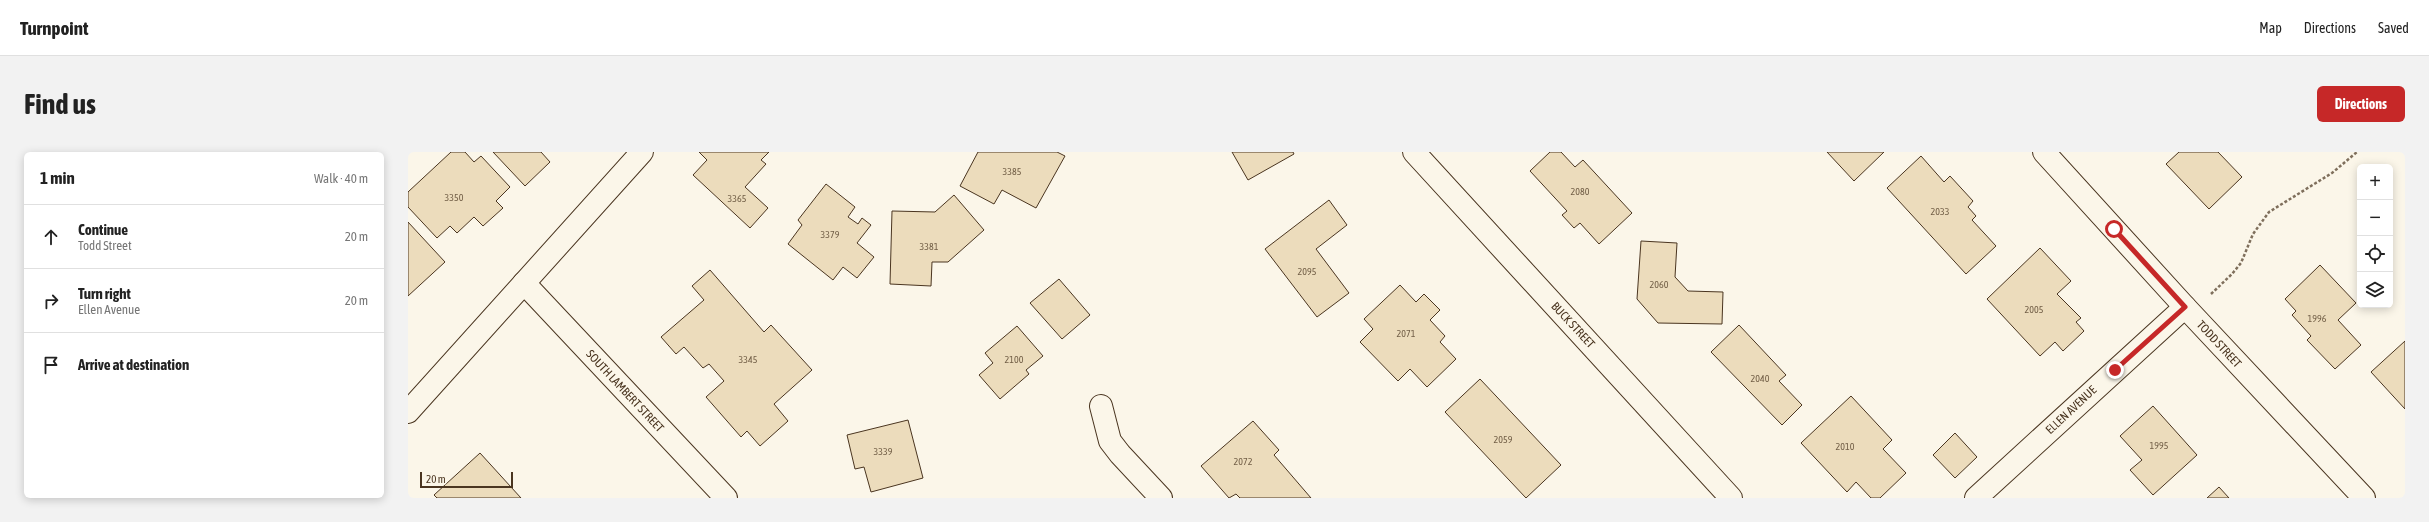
<!DOCTYPE html>
<meta charset="utf-8">
<style>
:root{--surface:#fff;--page:#f2f2f2;--text:#222;--muted:#767676;--line:#e0e0e0;--accent:#c62828}
body{margin:0;font-family:"Asap Condensed",sans-serif;background:var(--page);color:var(--text)}
.controls{position:absolute;right:12px;top:12px;display:grid;overflow:hidden;border-radius:6px;box-shadow:0 2px 10px #0003}
.controls button{width:36px;height:36px;display:grid;place-items:center;padding:0;border:0;border-bottom:1px solid var(--line);background:var(--surface);color:var(--text);font:20px sans-serif}
.scale{position:absolute;left:12px;bottom:10px;width:93px;box-sizing:border-box;padding-left:4px;border:2px solid #4a3520;border-top:0;font-size:11px;line-height:14px;white-space:nowrap;color:#4a3520;-webkit-text-stroke:3px #fbf6e9;paint-order:stroke}
.stop{position:absolute;width:12px;height:12px;margin:-9px;border:3px solid #c62828;border-radius:50%;background:#fff}
.stop.end{background:#c62828;border-color:#fff;box-shadow:0 1px 4px #0008}
.list{margin:0;padding:0;list-style:none}
h2{display:flex;justify-content:space-between;align-items:center;height:52px;margin:0;padding:0 16px;font-size:17px}
h2 small{font-size:13px;font-weight:400;color:var(--muted)}
.list li{display:grid;grid-template-columns:26px 1fr auto;gap:12px;align-items:center;box-sizing:border-box;height:64px;padding:0 16px;border-top:1px solid var(--line)}
.list b{display:block;font-size:15px;white-space:nowrap}
.list p{margin:0;font-size:13px;white-space:nowrap;color:var(--muted)}
.list em{font-size:13px;font-style:normal;color:var(--muted)}
.icon{flex:none;width:22px;height:22px;fill:none;stroke:currentColor;stroke-width:2;stroke-linecap:round;stroke-linejoin:round}
.map{position:relative;flex:none;width:1997px;height:346px;overflow:hidden;border-radius:6px}
header{display:flex;align-items:center;gap:24px;box-sizing:border-box;height:56px;padding:0 20px;background:var(--surface);border-bottom:1px solid var(--line)}
header strong{font-size:19px}
nav{display:flex;gap:22px;margin-inline-start:auto;font-size:14px}
.intro{display:flex;align-items:center;justify-content:space-between;box-sizing:border-box;height:96px;padding:0 24px}
h1{margin:0;font-size:28px}
.button{padding:10px 18px;border-radius:6px;background:var(--accent);color:#fff;font-size:14px;font-weight:700}
main{display:flex;gap:24px;padding:0 24px}
aside{flex:1;background:var(--surface);border-radius:6px;box-shadow:0 2px 10px #0003}
.map>svg:first-child{display:block}
.building{fill:#ecdcbc;stroke:#4a3520}
.lines{fill:none;stroke-linecap:round;stroke-linejoin:round}
.minor-casing{stroke:#4a3520;stroke-width:24}
.path{stroke:#7f6f5c;stroke-width:2.5;stroke-dasharray:3 2;stroke-linecap:butt}
.minor{stroke:#fbf6e9;stroke-width:22}
.route{stroke:#c62828;stroke-width:5}
.labels{text-anchor:middle;stroke-width:3;stroke-linejoin:round;paint-order:stroke}
.number-label{font-size:10px;fill:#725f47}
.street-label{font-size:12px;fill:#4a3520;stroke:#fbf6e9}
</style>
<header>
<strong>Turnpoint</strong>
<nav><a>Map</a><a>Directions</a><a>Saved</a></nav>
</header>
<div class="intro"><h1>Find us</h1><a class="button">Directions</a></div>
<main>
<aside>
<h2>1 min<small>Walk · 40 m</small></h2>
<ul class="list">
<li><svg class="icon" aria-label="ahead" viewBox="0 0 24 24"><path d="M12 20V5M6 11l6-6 6 6"/></svg><div><b>Continue</b><p>Todd Street</p></div><em>20 m</em></li>
<li><svg class="icon" aria-label="right" viewBox="0 0 24 24"><path d="M7 20v-9h11M14 6l5 5-5 5"/></svg><div><b>Turn right</b><p>Ellen Avenue</p></div><em>20 m</em></li>
<li><svg class="icon" aria-label="arrive" viewBox="0 0 24 24"><path d="M6 21V4h12l-3 4 3 4H6"/></svg><div><b>Arrive at destination</b></div></li>
</ul>
</aside>
<div class="map">
<svg width="1997" height="346" viewBox="0 0 1997 346">
<rect width="100%" height="100%" fill="#fbf6e9"/>
<g class="building">
<path d="M43,0H57L66,10L73,4L102,35L88,49L95,56L75,74L66,65L49,81L42,74L29,86L0,55V40Z"/>
<path d="M85,0H133L142,10L117,34Z"/>
<path d="M291,0H361L353,8L358,12L337,35L360,56L342,76L285,23L299,8Z"/>
<path d="M570,0H649L657,4L628,56L594,38L586,52L552,34Z"/>
<path d="M824,0H885L886,2L840,28Z"/>
<path d="M1142,0H1153L1167,15L1175,8L1224,61L1191,92L1172,71L1166,76L1154,63L1159,59L1122,19Z"/>
<path d="M1419,0H1476L1446,29Z"/>
<path d="M1771,0H1810L1834,25L1801,57L1758,12Z"/>
<path d="M1513,4L1536,30L1542,24L1565,49L1560,55L1568,64L1564,68L1588,94L1558,122L1479,36Z"/>
<path d="M418,32L447,55L440,65L450,72L454,66L463,73L449,91L466,105L449,126L435,115L425,128L380,92L394,73L390,68Z"/>
<path d="M546,43L576,78L540,110H524L523,134L482,132L484,59L527,60Z"/>
<path d="M921,48L939,73L908,97L941,141L909,165L857,97Z"/>
<path d="M0,70L37,110L0,144Z"/>
<path d="M1233,89L1269,91L1267,125L1280,139L1315,140L1314,172L1250,171L1229,147Z"/>
<path d="M1632,96L1663,129L1649,142L1673,166L1668,170L1676,179L1655,199L1647,190L1632,204L1579,147Z"/>
<path d="M1912,113L1948,151L1930,168L1953,193L1927,217L1899,188L1903,184L1884,163L1888,159L1877,147Z"/>
<path d="M302,118L356,180L363,173L404,218L366,252L380,269L352,294L339,279L333,285L298,245L316,229L301,212L295,216L276,195L268,202L253,185L296,148L284,134Z"/>
<path d="M651,127L682,163L654,187L622,151Z"/>
<path d="M992,133L1008,150L1016,142L1032,158L1022,168L1037,184L1032,190L1048,207L1019,235L1002,217L990,229L952,190L965,177L956,167Z"/>
<path d="M1331,173L1378,223L1371,229L1394,253L1374,273L1303,200Z"/>
<path d="M609,174L635,204L618,218L621,222L592,247L571,223L585,211L577,201Z"/>
<path d="M1997,189V257L1963,220Z"/>
<path d="M1072,227L1153,313L1118,346L1037,260Z"/>
<path d="M1443,244L1484,288L1475,297L1498,321L1472,346H1463L1448,330L1439,340L1393,291Z"/>
<path d="M1745,254L1789,303L1745,343L1722,318L1734,308L1712,284Z"/>
<path d="M500,268L515,326L463,340L456,315L447,317L439,283Z"/>
<path d="M845,269L871,298L866,303L903,346H832L828,342L821,346L793,314Z"/>
<path d="M1547,281L1569,305L1547,326L1525,303Z"/>
<path d="M72,301L113,346H29L26,343Z"/>
<path d="M1811,335L1821,346H1799Z"/>
</g>
<g class="lines">
<g class="minor-casing">
<g id="minor">
<path d="M1006,0L1323,346"/>
<path d="M1636,0L1777,155L1956,346"/>
<path d="M116,131L318,346"/>
<path d="M693,254L702,289L712,302L753,346"/>
<path d="M0,260L234,0"/>
<path d="M1568,346L1777,155"/>
</g>
</g>
<path class="path" d="M1803,142L1824,122L1833,111L1845,82L1861,60L1924,21L1949,0"/>
<use href="#minor" class="minor"/>
</g>
<g class="lines">
<path class="route" d="M1706,77L1777,155L1707,218"/>
</g>
<g class="labels">
<g class="number-label">
<text x="604" y="23">3385</text>
<text x="1172" y="43">2080</text>
<text x="46" y="49">3350</text>
<text x="329" y="50">3365</text>
<text x="1532" y="63">2033</text>
<text x="422" y="86">3379</text>
<text x="521" y="98">3381</text>
<text x="899" y="123">2095</text>
<text x="1251" y="136">2060</text>
<text x="1626" y="161">2005</text>
<text x="1909" y="170">1996</text>
<text x="998" y="185">2071</text>
<text x="340" y="211">3345</text>
<text x="606" y="211">2100</text>
<text x="1352" y="230">2040</text>
<text x="1095" y="291">2059</text>
<text x="1751" y="297">1995</text>
<text x="1437" y="298">2010</text>
<text x="475" y="303">3339</text>
<text x="835" y="313">2072</text>
</g>
<g class="street-label">
<text transform="translate(1165 173) rotate(47)" y="4">BUCK STREET</text>
<text transform="translate(1811 192) rotate(47)" y="4">TODD STREET</text>
<text transform="translate(217 239) rotate(47)" y="4">SOUTH LAMBERT STREET</text>
<text transform="translate(1663 258) rotate(-43)" y="4">ELLEN AVENUE</text>
</g>
</g>
</svg>
<div class="controls">
<button>+</button>
<button>−</button>
<button><svg class="icon" aria-label="locate" viewBox="0 0 24 24"><circle cx="12" cy="12" r="6"/><path d="M12 2v4M12 18v4M2 12h4M18 12h4"/></svg></button>
<button><svg class="icon" aria-label="layers" viewBox="0 0 24 24"><path d="M12 4l9 5-9 5-9-5zM3 14l9 5 9-5"/></svg></button>
</div>
<div class="scale">20 m</div>
<div class="stop" style="left:1706px;top:77px"></div>
<div class="stop end" style="left:1707px;top:218px"></div>
</div>
</main>
